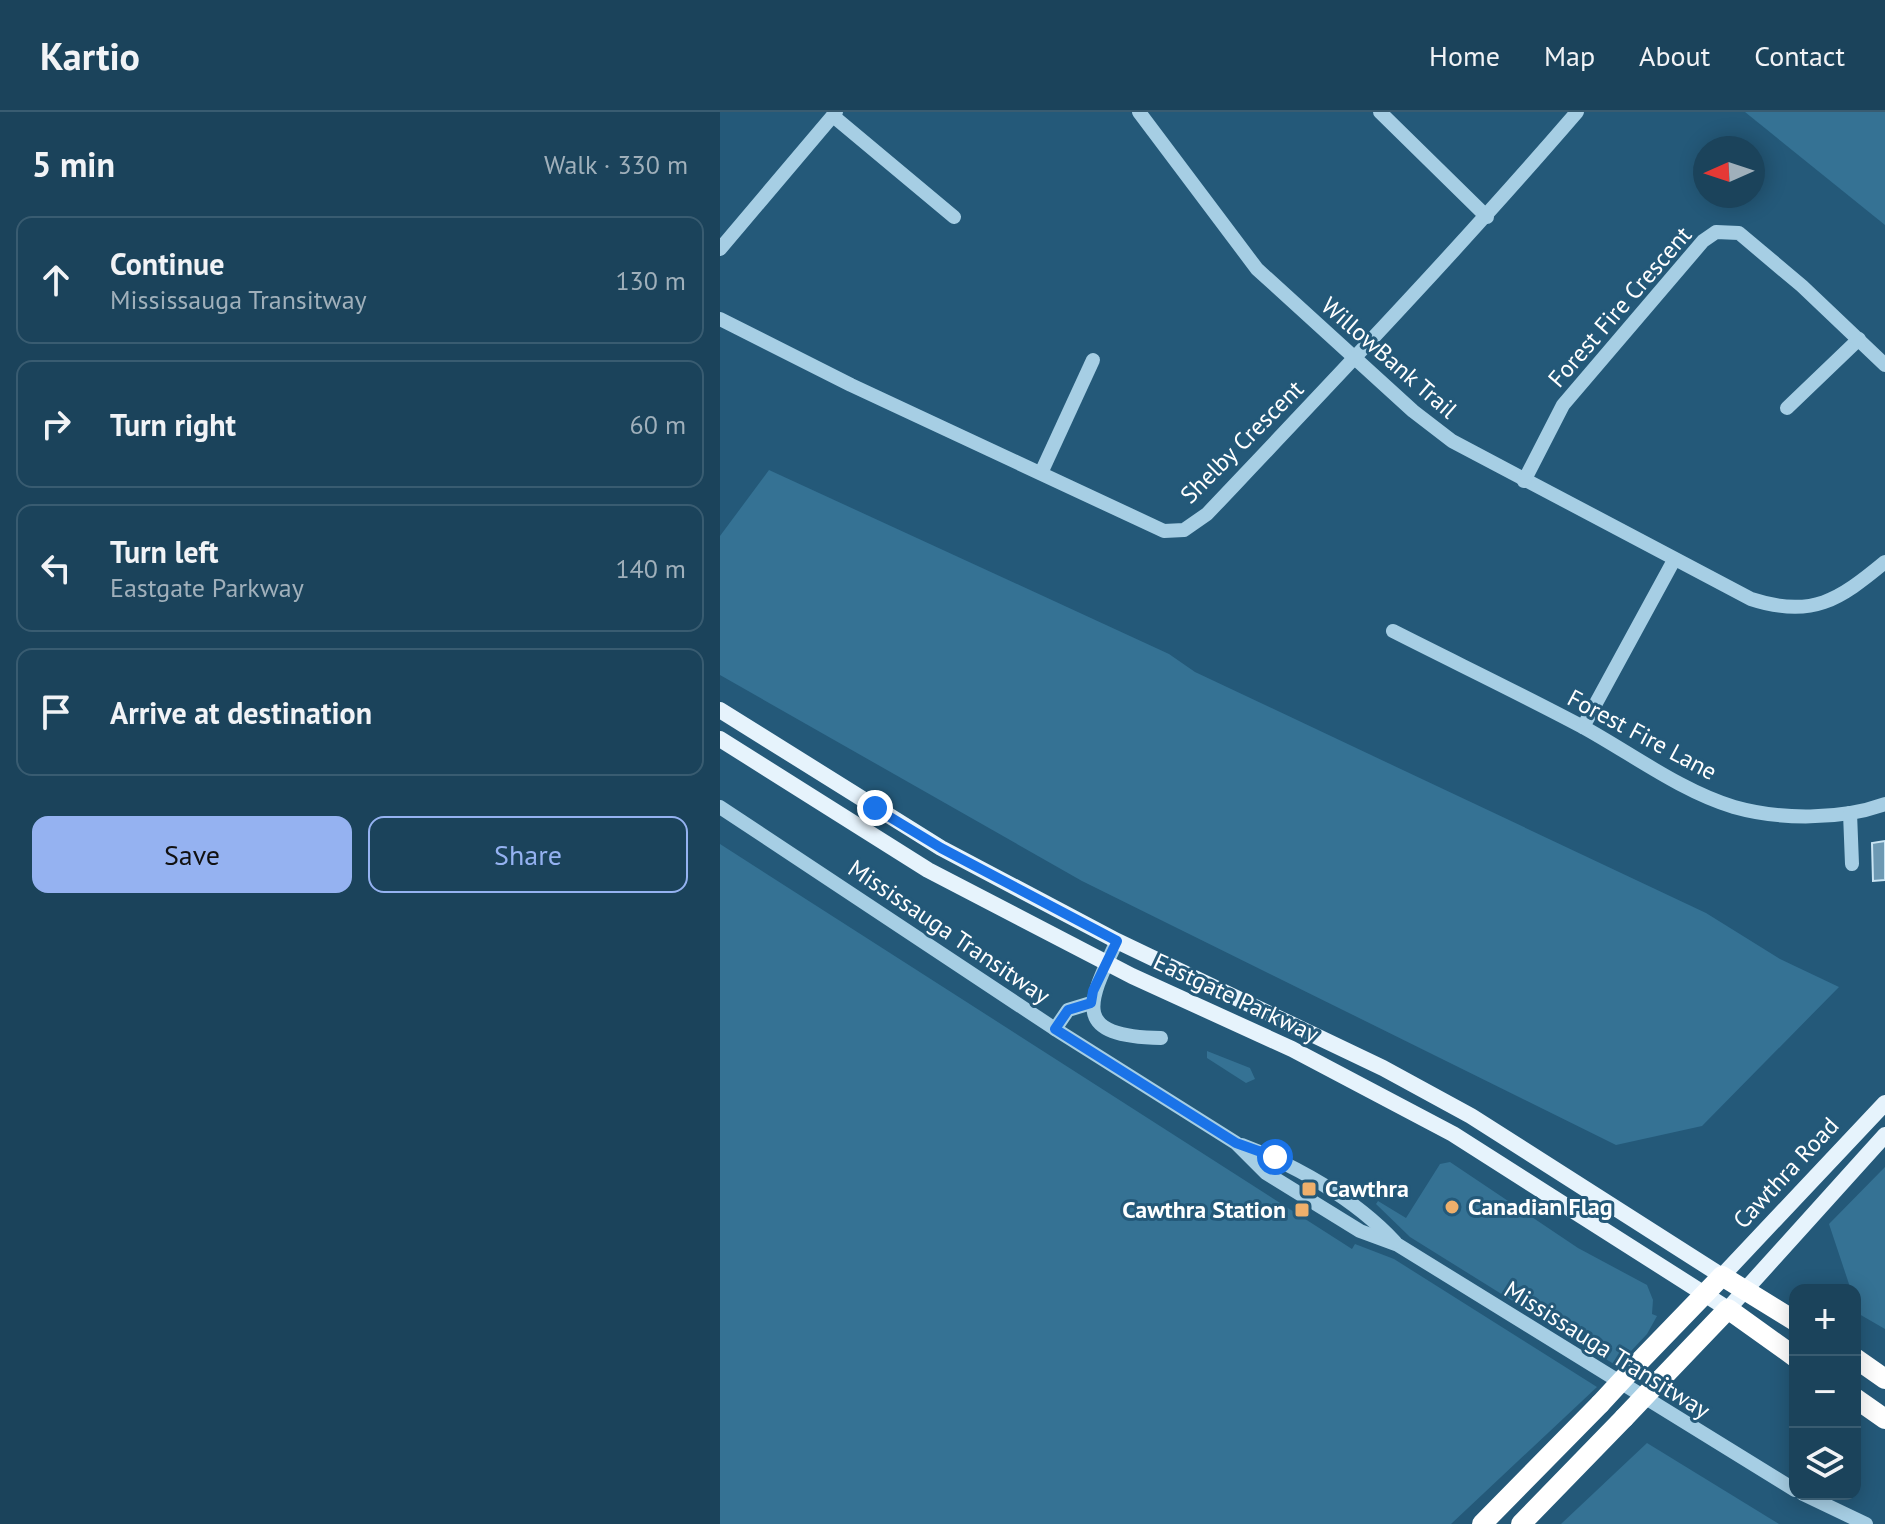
<!DOCTYPE html>
<meta charset="utf-8">
<style>
:root{--surface:#1b435b;--page:#284e64;--text:#f1f3f6;--muted:#a0b0bb;--line:#395c71;--accent:#95b2f1}
body{margin:0;font-family:"PT Sans",sans-serif;background:var(--page);color:var(--text)}
.controls{position:absolute;right:24px;bottom:24px;display:grid;overflow:hidden;border-radius:16px;box-shadow:0 4px 20px #0003}
.controls button{width:72px;height:72px;display:grid;place-items:center;padding:0;border:0;border-bottom:2px solid var(--line);background:var(--surface);color:var(--text);font:40px sans-serif}
.compass{position:absolute;left:973px;top:24px;width:72px;height:72px;border-radius:50%;background:var(--surface);box-shadow:0 4px 20px #0003;rotate:267deg}
.stop{position:absolute;width:24px;height:24px;margin:-18px;border:6px solid #1a73e8;border-radius:50%;background:#fff}
.stop.end{background:#1a73e8;border-color:#fff;box-shadow:0 2px 8px #0008}
.list{margin:0;padding:0;list-style:none}
h2{display:flex;justify-content:space-between;align-items:center;height:104px;margin:0;padding:0 32px;font-size:34px}
h2 small{font-size:26px;font-weight:400;color:var(--muted)}
.list li{display:grid;grid-template-columns:52px 1fr auto;gap:24px;align-items:center;box-sizing:border-box;height:128px;margin:0 16px 16px;padding:0 16px;border:2px solid var(--line);border-radius:16px}
.list b{display:block;font-size:30px;white-space:nowrap}
.list p{margin:0;font-size:26px;white-space:nowrap;color:var(--muted)}
.list em{font-size:26px;font-style:normal;color:var(--muted)}
.actions{display:flex;gap:16px;padding:24px 32px}
.actions a{flex:1;padding:18px 0;border:2px solid var(--accent);border-radius:16px;text-align:center;font-size:28px;color:var(--accent)}
.actions .main{background:var(--accent);color:#111}
.icon{flex:none;width:44px;height:44px;fill:none;stroke:currentColor;stroke-width:2;stroke-linecap:round;stroke-linejoin:round}
.map{position:relative;flex:none;width:1165px;height:1412px;overflow:hidden}
header{display:flex;align-items:center;gap:48px;box-sizing:border-box;height:112px;padding:0 40px;background:var(--surface);border-bottom:2px solid var(--line)}
header strong{font-size:38px}
nav{display:flex;gap:44px;margin-inline-start:auto;font-size:28px}
main{display:flex}
aside{flex:1;background:var(--surface)}
.map>svg:first-child{display:block}
.green{fill:#357294}
.building{fill:#6d99b3;stroke:#c9e4f3;stroke-width:2}
.lines{fill:none;stroke-linecap:round;stroke-linejoin:round}
.minor{stroke:#a6cee4;stroke-width:14}
.major{stroke:#e6f3fc;stroke-width:16}
.highway{stroke:#fff;stroke-width:20}
.highway-bridge{stroke:#fff;stroke-width:20}
.route{stroke:#1a73e8;stroke-width:10}
.poi-dot{fill:#eeaf6b;stroke:#245979;stroke-width:3}
.labels{text-anchor:middle;stroke-width:6;stroke-linejoin:round;paint-order:stroke}
.street-label{font-size:24px;fill:#fff;stroke:#245979}
.poi-label{font-size:24px;font-weight:bold;fill:#fff;stroke:#245979;text-anchor:start}
</style>
<header>
<strong>Kartio</strong>
<nav><a>Home</a><a>Map</a><a>About</a><a>Contact</a></nav>
</header>
<main>
<aside>
<h2>5 min<small>Walk · 330 m</small></h2>
<ul class="list">
<li><svg class="icon" aria-label="ahead" viewBox="0 0 24 24"><path d="M12 20V5M6 11l6-6 6 6"/></svg><div><b>Continue</b><p>Mississauga Transitway</p></div><em>130 m</em></li>
<li><svg class="icon" aria-label="right" viewBox="0 0 24 24"><path d="M7 20v-9h11M14 6l5 5-5 5"/></svg><div><b>Turn right</b></div><em>60 m</em></li>
<li><svg class="icon" aria-label="left" viewBox="0 0 24 24"><path d="M17 20v-9H6M10 6l-5 5 5 5"/></svg><div><b>Turn left</b><p>Eastgate Parkway</p></div><em>140 m</em></li>
<li><svg class="icon" aria-label="arrive" viewBox="0 0 24 24"><path d="M6 21V4h12l-3 4 3 4H6"/></svg><div><b>Arrive at destination</b></div></li>
</ul>
<div class="actions"><a class="main">Save</a><a>Share</a></div>
</aside>
<div class="map">
<svg width="1165" height="1412" viewBox="0 0 1165 1412">
<rect width="100%" height="100%" fill="#245979"/>
<g class="green">
<path d="M1025,0H1165V113Z"/>
<path d="M49,358L449,542L475,560L986,801L1060,847L1119,875L982,1014L896,1033L362,769L0,563V424Z"/>
<path d="M0,732L632,1137L635,1132L674,1147L877,1275L731,1412H0Z"/>
<path d="M487,939L530,956L535,967L526,971L487,946Z"/>
<path d="M730,1050L858,1136L927,1173L933,1188L932,1202L937,1204L927,1222L897,1254L690,1125L656,1092L658,1089L686,1106L720,1052Z"/>
<path d="M1165,1055V1217L1139,1202L1135,1178H1131L1109,1112Z"/>
<path d="M927,1331L1059,1412H841Z"/>
</g>
<path class="building" d="M1165,729V768L1153,769L1152,731Z"/>
<g class="lines">
<g class="minor">
<path d="M419,0L537,157L693,299L732,329L1031,487C1092,507 1119,488 1165,450"/>
<path d="M660,0L767,105"/>
<path d="M113,4L234,105"/>
<path d="M0,137L116,0"/>
<path d="M0,207L131,273L444,419L464,418L487,402C612,270 738,138 857,0"/>
<path d="M1067,296L1139,227"/>
<path d="M321,361L373,248"/>
<path d="M804,369L843,293L983,129L996,120L1019,121L1082,174L1165,253"/>
<path d="M673,519C736,551 801,582 863,615C912,642 961,679 1014,695C1060,708 1121,708 1165,692"/>
<path d="M863,615L954,448"/>
<path d="M0,695L335,917L516,1031L546,1061L640,1119L678,1133L1075,1378"/>
<path d="M1130,701L1132,752"/>
<path d="M397,829C367,893 351,924 441,926"/>
<path d="M335,917L348,898L371,891"/>
<path d="M522,1033C577,1054 635,1087 675,1130"/>
<path d="M1083,1382L1146,1412"/>
</g>
<g class="major">
<path d="M0,598L221,736L397,829L663,956L751,1004L1002,1164L1165,991"/>
<path d="M0,627L208,758L412,864L572,937L733,1022L1008,1197L1165,1023"/>
</g>
<g class="highway">
<path d="M1135,1246L1165,1267"/>
<path d="M917,1252L1002,1164L1075,1209"/>
<path d="M941,1267L1008,1197L1075,1245"/>
<path d="M1135,1286L1165,1307"/>
<path d="M762,1412L880,1292"/>
<path d="M801,1412L904,1306"/>
</g>
<g class="highway-bridge">
<path d="M880,1292L917,1252"/>
<path d="M904,1306L941,1267"/>
</g>
</g>
<g class="lines">
<path class="route" d="M155,696L221,736L397,829L373,879L371,891L348,898L335,917L516,1031L555,1045"/>
</g>
<g class="poi-dot">
<rect x="581" y="1069" width="16" height="16" rx="4"/>
<circle cx="732" cy="1095" r="8"/>
<rect x="574" y="1090" width="16" height="16" rx="4"/>
</g>
<g class="labels">
<g class="street-label">
<text transform="translate(900 195) rotate(-49)" y="8">Forest Fire Crescent</text>
<text transform="translate(669 246) rotate(41)" y="8">WillowBank Trail</text>
<text transform="translate(522 330) rotate(-45)" y="8">Shelby Crescent</text>
<text transform="translate(922 623) rotate(28)" y="8">Forest Fire Lane</text>
<text transform="translate(229 820) rotate(34)" y="8">Mississauga Transitway</text>
<text transform="translate(516 886) rotate(25)" y="8">Eastgate Parkway</text>
<text transform="translate(1066 1061) rotate(-47)" y="8">Cawthra Road</text>
<text transform="translate(887 1238) rotate(32)" y="8">Mississauga Transitway</text>
</g>
<g class="poi-label">
<text x="605" y="1085">Cawthra</text>
<text x="748" y="1103">Canadian Flag</text>
<text x="566" y="1106" text-anchor="end">Cawthra Station</text>
</g>
</g>
</svg>
<div class="controls">
<button>+</button>
<button>−</button>
<button><svg class="icon" aria-label="layers" viewBox="0 0 24 24"><path d="M12 4l9 5-9 5-9-5zM3 14l9 5 9-5"/></svg></button>
</div>
<svg class="compass" viewBox="-18 -18 36 36"><path d="M0-13l5 13h-10z" fill="#e53935"/><path d="M0 13l5-13h-10z" fill="#a0b0bb"/></svg>
<div class="stop" style="left:555px;top:1045px"></div>
<div class="stop end" style="left:155px;top:696px"></div>
</div>
</main>
